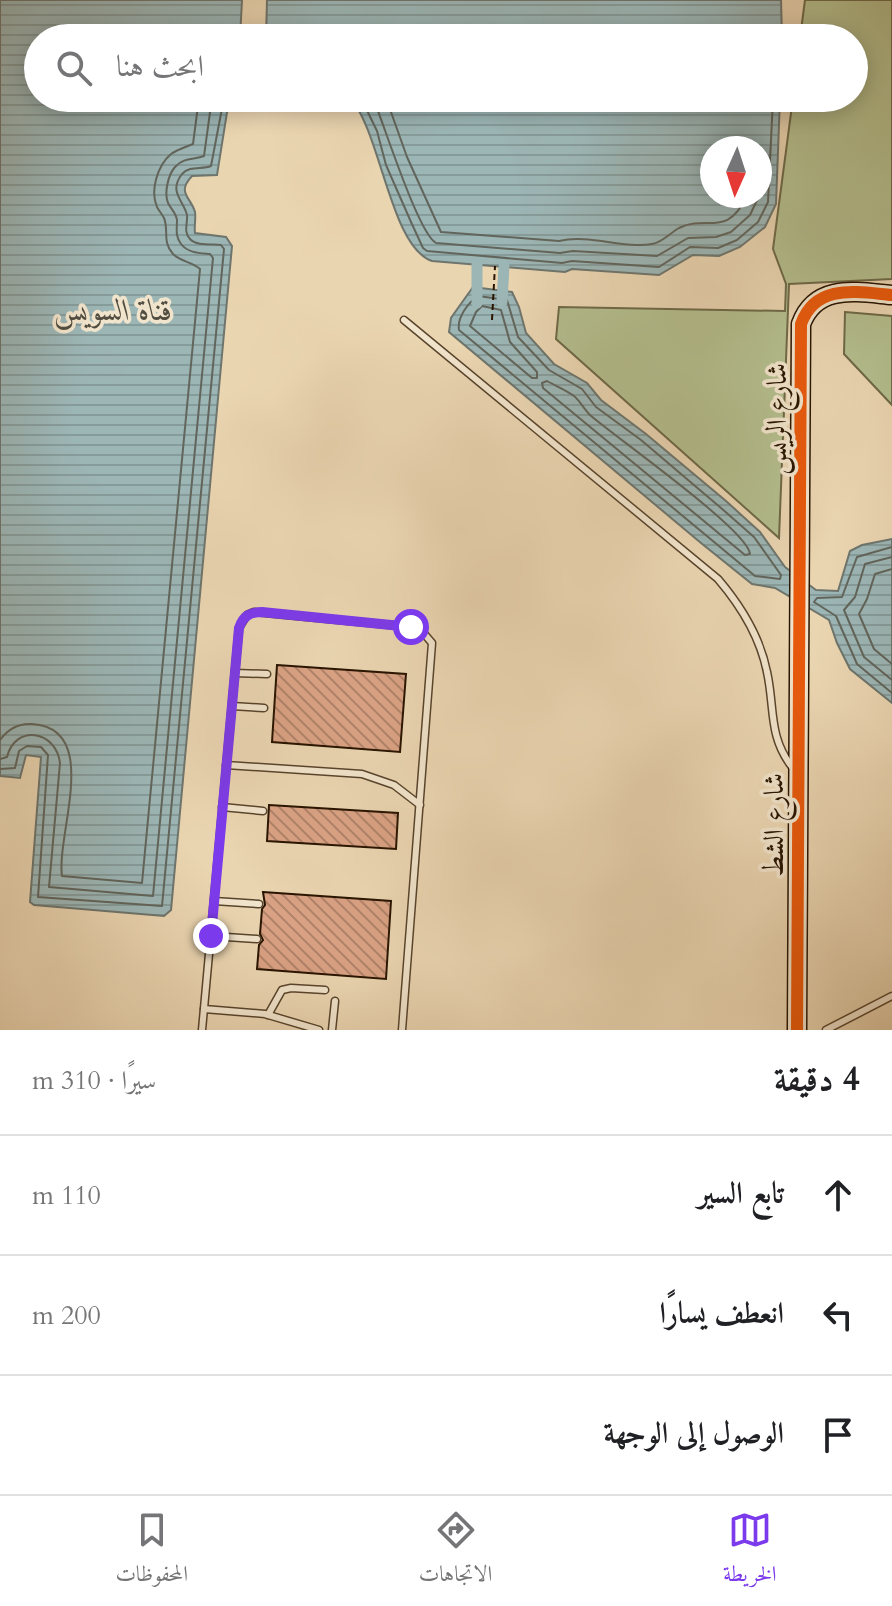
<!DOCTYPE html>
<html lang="ar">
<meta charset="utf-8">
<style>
:root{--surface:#fff;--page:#f2f2f2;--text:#202124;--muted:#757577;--line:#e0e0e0;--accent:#7c3aed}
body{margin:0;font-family:Cardo,Amiri,serif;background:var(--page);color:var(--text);direction:rtl}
.compass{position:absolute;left:700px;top:136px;width:72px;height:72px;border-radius:50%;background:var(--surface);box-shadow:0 4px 20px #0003;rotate:183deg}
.stop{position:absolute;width:24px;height:24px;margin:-18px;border:6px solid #7c3aed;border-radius:50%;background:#fff}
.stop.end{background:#7c3aed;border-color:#fff;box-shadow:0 2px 8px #0008}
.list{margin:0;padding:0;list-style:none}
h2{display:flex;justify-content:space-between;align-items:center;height:104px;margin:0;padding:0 32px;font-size:34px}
h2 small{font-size:26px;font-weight:400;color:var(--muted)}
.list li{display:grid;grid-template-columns:52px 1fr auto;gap:24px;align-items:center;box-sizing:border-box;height:120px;padding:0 32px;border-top:2px solid var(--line)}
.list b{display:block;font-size:30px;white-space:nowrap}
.list em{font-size:26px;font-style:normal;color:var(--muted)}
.icon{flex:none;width:44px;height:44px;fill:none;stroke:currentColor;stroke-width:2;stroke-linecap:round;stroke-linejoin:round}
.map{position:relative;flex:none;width:892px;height:1030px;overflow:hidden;direction:ltr}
.search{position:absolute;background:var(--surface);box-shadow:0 4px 20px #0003;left:24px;right:24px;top:24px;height:88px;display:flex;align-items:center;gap:20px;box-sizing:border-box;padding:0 28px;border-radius:44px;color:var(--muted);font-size:30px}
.sheet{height:464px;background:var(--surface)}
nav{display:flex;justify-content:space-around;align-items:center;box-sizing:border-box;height:112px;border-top:2px solid var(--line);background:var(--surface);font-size:22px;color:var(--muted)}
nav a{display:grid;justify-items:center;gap:4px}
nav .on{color:var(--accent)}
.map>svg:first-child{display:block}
.park{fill:#b4be8e;stroke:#6e6947;stroke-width:2}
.water{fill:url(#water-rules);stroke:#6e756d;stroke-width:2;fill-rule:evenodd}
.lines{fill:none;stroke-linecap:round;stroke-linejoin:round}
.shore{stroke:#62655b;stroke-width:2}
.canal{stroke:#9cb6b6;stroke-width:11}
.building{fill:url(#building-back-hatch);stroke:#281400;stroke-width:2}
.lane-casing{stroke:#58442c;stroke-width:9}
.secondary-casing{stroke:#281400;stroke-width:21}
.path{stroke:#281400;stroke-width:2;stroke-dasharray:6 4;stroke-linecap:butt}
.lane{stroke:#f1e4cc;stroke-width:6}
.secondary{stroke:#f1e4cc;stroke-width:18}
.cycleway-casing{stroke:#f1e4cc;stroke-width:17}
.cycleway{stroke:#e8590c;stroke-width:12}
.route{stroke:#7c3aed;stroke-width:10}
.labels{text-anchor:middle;stroke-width:7;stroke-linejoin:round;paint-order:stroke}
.street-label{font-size:28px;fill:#281400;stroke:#f1e4cc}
.water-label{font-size:30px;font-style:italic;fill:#514d40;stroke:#f1e4cc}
</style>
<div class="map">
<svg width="892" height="1030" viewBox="0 0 892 1030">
<defs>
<pattern id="water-rules" width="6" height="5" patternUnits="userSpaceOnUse" patternTransform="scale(2)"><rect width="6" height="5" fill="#9cb6b6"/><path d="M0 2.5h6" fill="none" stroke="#869c9b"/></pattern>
<pattern id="building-back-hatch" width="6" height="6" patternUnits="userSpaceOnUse" patternTransform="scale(2)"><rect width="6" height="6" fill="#daa284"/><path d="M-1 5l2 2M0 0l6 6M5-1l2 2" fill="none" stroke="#b1836a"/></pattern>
</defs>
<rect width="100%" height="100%" fill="#ead5b1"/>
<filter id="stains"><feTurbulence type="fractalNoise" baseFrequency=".0025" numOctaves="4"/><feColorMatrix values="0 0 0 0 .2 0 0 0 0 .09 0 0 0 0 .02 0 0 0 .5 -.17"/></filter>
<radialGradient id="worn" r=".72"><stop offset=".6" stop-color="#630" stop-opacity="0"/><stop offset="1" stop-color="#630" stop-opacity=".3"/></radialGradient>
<g class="park">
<path d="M805,0H892V279L789,284L779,538L556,339L559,307L785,311L786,284L773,249L793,98H854V38H800Z"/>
<path d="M845,312L892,316V405L844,354Z"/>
</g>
<g class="water">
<path d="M0,0H242L240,38H38V98H233L228,106L217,175L192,176C176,193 191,197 195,212C196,219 194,227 195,233L226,237L232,246L171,910L164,916L34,905L30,902L41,757L26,755L20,778L0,776Z"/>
<path d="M267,0H781L782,38H266Z"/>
<path d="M350,98H780L776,204L765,227L740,247L719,256L693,255L659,275L572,269L565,272L432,261C390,247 381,131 350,98ZM712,148H760V196H712Z"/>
<path d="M473,287L512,292L519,307L526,333L554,364L587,383L601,400L646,434L726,501L760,532L785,567L816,590L838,591L850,551L862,545L892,539V703L850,669L837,643L829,620L775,588L752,584L701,543L449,332L451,318Z"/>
</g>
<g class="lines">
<g class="shore">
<path d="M361,98L377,131L386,165L411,222L423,248L427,251L562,263L572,261L659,267L690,247L718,248L737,240L758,222L768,202L773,98"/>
<path d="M373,98C384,124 418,233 436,243L560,253L573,251L657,256L688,238L716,237L731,232L750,215L759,196"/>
<path d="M386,98L407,157L441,232L559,241C589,234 625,249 652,244C662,243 670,233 679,228C708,214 726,239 747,196"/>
<path d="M478,296L507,300L518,337L549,370L582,389L596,407L641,440L721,508L754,537L781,575L780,579L755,576L459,330C457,317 468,303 478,296Z"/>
<path d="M482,306L501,310L510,342L537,372V378H532L470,326L476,312Z"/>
<path d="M547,381C556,386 566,390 574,396C580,401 584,409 590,415C615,437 748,530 750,554L745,555L543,388L542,383Z"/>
<path d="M892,547L857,557L842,597L817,598L814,602L836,616L857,664L892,693"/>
<path d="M892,557L865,564L855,597L844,610L864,657L892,680"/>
<path d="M892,569L875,574L867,599L859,614L874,649L892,664"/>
<path d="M0,740C8,729 18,723 32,724C102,728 56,834 62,876L142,883L200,269C193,262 181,262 173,254C162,242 169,230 164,218C162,214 159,211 157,207C150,191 157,166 171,154C178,149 186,147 193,144L199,98"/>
<path d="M0,759L7,757C15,724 56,730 60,763L49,887L153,896L213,258L210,254C199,253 188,253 181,244C175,236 177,229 177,220C176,213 171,209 168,203C164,193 168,175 175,167C184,157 194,160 204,156L212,98"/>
<path d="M0,769L15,768L19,751L27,746L41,747L48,755L38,897L162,906L224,249L221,245C212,244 196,246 190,239C183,232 188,223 187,215C184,201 168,192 182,174C190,165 202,170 211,166L224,98"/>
</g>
<g class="canal">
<path d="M502,302L504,266"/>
<path d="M477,303V264"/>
</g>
</g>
<g class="building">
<path d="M277,665L406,674L400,752L272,742Z"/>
<path d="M269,805L398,813L396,849L267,841Z"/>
<path d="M263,892L391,901L386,979L257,969L259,945L263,940L260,934L262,909L265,905Z"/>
</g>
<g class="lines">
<g class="lane-casing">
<g id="lane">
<path d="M404,320L718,579C741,606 760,636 767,672C775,708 768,736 792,767"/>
<path d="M235,673L267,674"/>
<path d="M232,706L264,708"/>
<path d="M226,765L362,774L394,785L420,805"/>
<path d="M222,807L263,811"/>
<path d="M214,901L259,904"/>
<path d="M211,936L257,939"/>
<path d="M204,1009L265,1014L319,1030"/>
<path d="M268,1015L282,990L291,988L325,990"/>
<path d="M202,1030L239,628L247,615L254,612L411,627L420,629L432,643L402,1030"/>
<path d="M332,1030L335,1001"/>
<path d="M826,1030L892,996"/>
</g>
</g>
<g class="secondary-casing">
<path id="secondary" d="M797,1030L801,324C816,283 857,292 892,295"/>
</g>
<path class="path" d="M492,320L495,266"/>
<use href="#lane" class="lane"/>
<use href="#secondary" class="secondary"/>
<g class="cycleway-casing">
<path id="cycleway" d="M797,1030L801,324C816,283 857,292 892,295"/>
</g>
<use href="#cycleway" class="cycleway"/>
</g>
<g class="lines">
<path class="route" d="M211,936L239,628C243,616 250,612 262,612L411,627"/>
</g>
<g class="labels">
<g class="street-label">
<text transform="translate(776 419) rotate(-90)" y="10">شارع الريس</text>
<text transform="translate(773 825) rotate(-90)" y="10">شارع الشط</text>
</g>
<g class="water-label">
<text x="113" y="320">قناة السويس</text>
</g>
</g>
<rect width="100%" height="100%" filter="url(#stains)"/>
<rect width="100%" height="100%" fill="url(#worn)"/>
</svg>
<svg class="compass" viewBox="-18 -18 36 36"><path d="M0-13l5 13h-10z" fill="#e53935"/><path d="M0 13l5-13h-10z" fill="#757577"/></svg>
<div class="stop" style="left:411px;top:627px"></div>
<div class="stop end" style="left:211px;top:936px"></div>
<div class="search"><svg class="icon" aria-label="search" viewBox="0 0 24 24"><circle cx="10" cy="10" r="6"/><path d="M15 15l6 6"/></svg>ابحث هنا</div>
</div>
<section class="sheet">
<h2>4 دقيقة<small>سيرًا · 310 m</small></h2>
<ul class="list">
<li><svg class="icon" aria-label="ahead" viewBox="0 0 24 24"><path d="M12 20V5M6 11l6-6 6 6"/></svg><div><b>تابع السير</b></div><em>110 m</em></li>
<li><svg class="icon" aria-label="left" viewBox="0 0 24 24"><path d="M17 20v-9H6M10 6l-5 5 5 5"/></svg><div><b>انعطف يسارًا</b></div><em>200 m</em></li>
<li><svg class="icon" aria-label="arrive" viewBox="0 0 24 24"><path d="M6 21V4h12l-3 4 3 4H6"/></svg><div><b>الوصول إلى الوجهة</b></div></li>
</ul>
</section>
<nav>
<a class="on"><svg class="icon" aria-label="map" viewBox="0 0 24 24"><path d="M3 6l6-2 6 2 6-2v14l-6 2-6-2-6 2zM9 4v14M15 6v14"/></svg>الخريطة</a>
<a><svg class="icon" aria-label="directions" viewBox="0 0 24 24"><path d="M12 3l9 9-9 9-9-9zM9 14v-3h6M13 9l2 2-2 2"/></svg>الاتجاهات</a>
<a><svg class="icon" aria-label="saved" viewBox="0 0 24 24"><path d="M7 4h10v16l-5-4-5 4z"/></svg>المحفوظات</a>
</nav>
